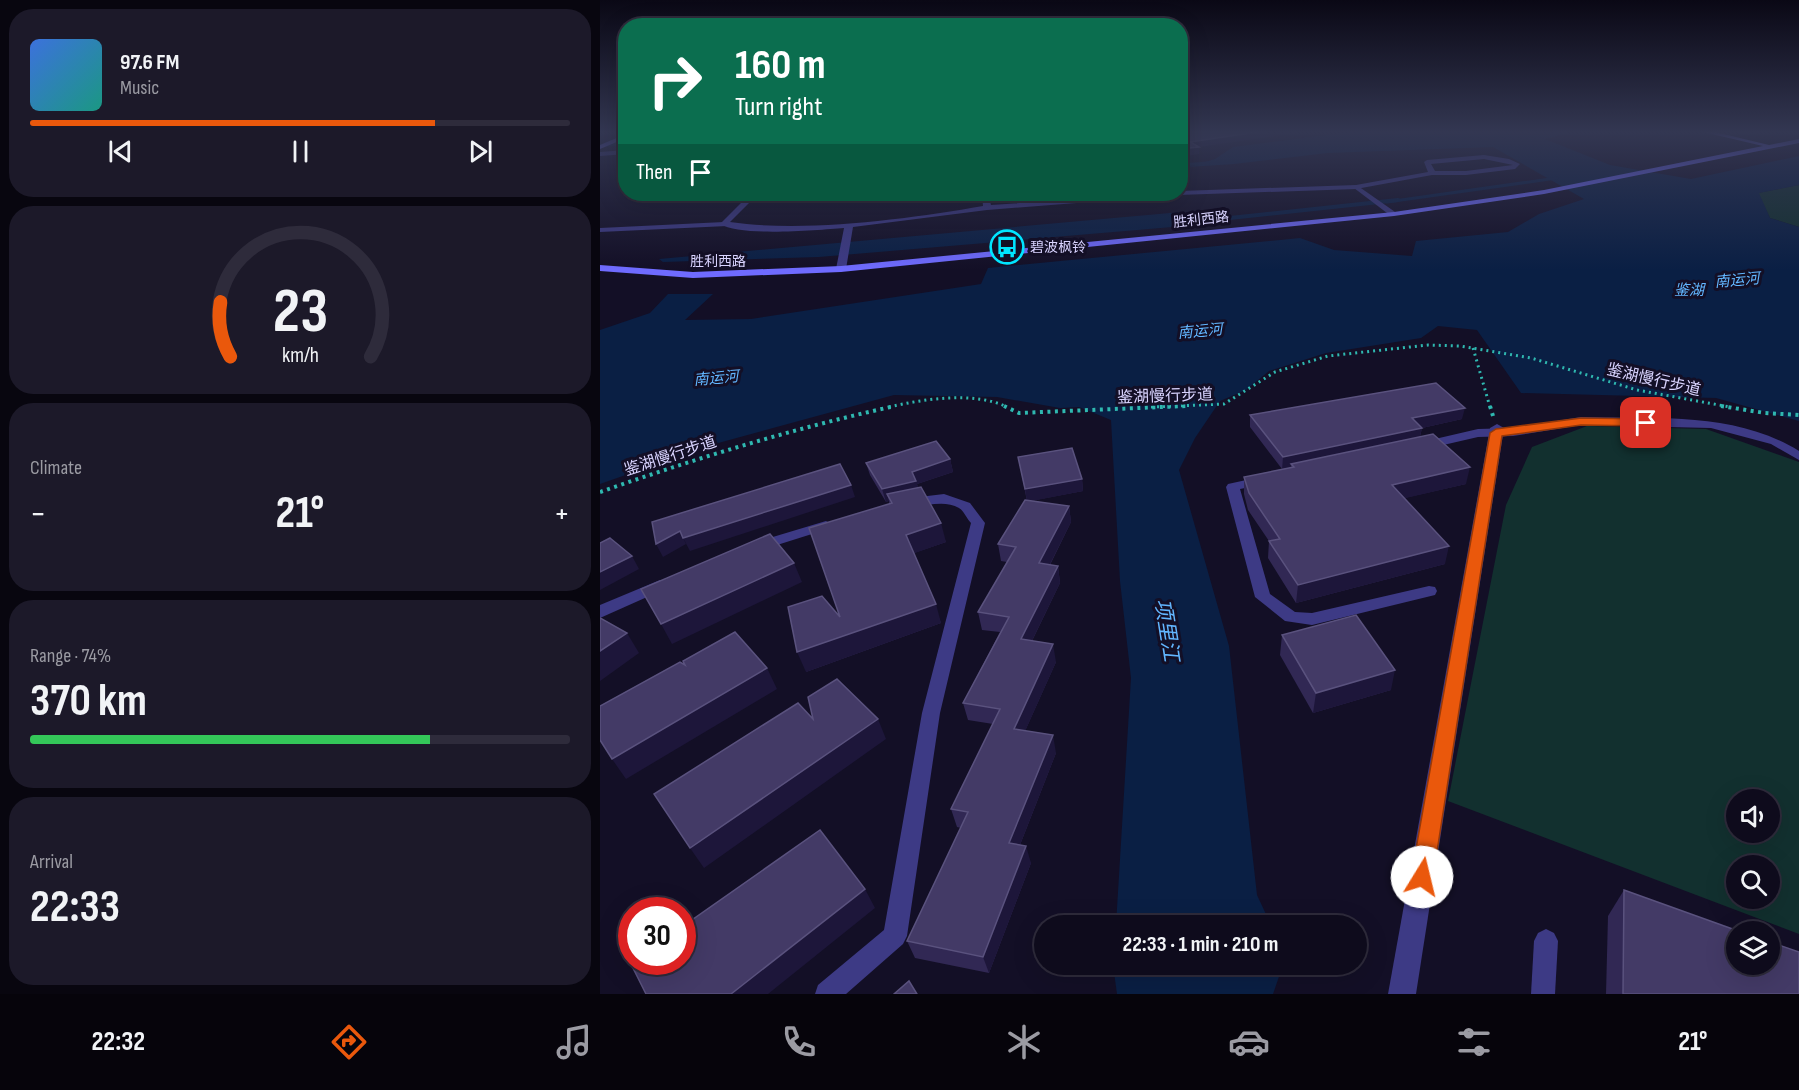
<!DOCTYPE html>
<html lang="en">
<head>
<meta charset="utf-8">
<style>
	body { margin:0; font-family:"Sofia Sans Condensed","Noto Sans SC",sans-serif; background:#1c1929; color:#f1f3f6; height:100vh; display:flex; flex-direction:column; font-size:22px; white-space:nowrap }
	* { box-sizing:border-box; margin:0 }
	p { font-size:20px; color:#9b9ba3 }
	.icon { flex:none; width:33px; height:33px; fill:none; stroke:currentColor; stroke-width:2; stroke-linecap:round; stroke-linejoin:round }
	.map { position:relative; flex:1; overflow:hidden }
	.details { display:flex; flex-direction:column; gap:9px; padding:9px; background:#08060f; width:600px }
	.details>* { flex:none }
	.hud { position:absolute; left:18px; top:18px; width:570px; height:183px; border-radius:24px; box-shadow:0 6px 24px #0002,0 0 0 2px #2e2b3b; background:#0b6e4f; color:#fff; overflow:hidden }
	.tools { position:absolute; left:1126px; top:789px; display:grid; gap:12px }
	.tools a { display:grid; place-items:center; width:54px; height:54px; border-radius:50%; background:#0e0b1c; box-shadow:0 6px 24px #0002,0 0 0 2px #2e2b3b; font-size:30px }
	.speed { position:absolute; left:18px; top:897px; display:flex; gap:12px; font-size:30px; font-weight:700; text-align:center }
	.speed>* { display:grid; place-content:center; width:78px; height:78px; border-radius:50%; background:#0e0b1c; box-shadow:0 6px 24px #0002,0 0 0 2px #2e2b3b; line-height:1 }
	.speed .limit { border:9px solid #d22; background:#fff; color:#111 }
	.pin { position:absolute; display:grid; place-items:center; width:51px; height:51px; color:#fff; margin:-26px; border-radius:12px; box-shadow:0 3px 9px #0006 }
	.me { position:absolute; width:66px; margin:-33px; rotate:9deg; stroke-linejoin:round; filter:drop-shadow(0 0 4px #0008) }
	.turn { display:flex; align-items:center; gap:21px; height:126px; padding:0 18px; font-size:27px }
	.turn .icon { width:78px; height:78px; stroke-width:2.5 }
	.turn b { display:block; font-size:42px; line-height:51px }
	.then { display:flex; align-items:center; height:57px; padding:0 18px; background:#0003; gap:12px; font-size:22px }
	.big { font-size:45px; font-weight:700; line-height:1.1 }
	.details .widget { flex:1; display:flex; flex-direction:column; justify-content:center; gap:9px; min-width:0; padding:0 21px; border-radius:24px; background:#1c1929 }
	.details .dial { align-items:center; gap:0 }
	.dial svg { height:156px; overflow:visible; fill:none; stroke:#2e2b3b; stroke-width:7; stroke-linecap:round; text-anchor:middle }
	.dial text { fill:#f1f3f6; stroke:none }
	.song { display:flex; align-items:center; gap:18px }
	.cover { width:72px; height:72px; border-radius:9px; background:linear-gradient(135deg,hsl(220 70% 55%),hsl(170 70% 35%)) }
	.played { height:6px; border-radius:3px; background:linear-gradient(90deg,#ea580c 75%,#2e2b3b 75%) }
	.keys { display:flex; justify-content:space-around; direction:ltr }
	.heat { display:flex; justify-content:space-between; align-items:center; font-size:33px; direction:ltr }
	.charge { height:9px; border-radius:4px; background:linear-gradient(90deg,#34c759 74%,#2e2b3b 0) }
	.trip { position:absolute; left:434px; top:915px; width:333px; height:60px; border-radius:30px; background:#0e0b1c; box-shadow:0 6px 24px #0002,0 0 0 2px #2e2b3b; font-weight:700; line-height:60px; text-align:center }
	.menu { display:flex; height:96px; justify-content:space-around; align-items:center; background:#06040b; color:#9b9ba3 }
	.menu .icon { width:42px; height:42px }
	.menu .selected { color:#ea580c }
	.menu b { font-size:27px; color:#f1f3f6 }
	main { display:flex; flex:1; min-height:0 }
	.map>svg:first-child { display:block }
	.green { fill:#12302f; fill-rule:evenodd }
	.water { fill:#0a1f44 }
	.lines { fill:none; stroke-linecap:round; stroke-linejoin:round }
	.stream-far1 { stroke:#0a1f44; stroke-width:3 }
	.stream { stroke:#0a1f44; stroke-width:4 }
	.path-far1 { stroke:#2fb8b0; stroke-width:3; stroke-dasharray:2 4; stroke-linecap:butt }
	.path { stroke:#2fb8b0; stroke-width:4; stroke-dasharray:3 4.5; stroke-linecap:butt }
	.lane { fill:#3d3a85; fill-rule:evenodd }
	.street { fill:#3d3a85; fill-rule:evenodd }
	.secondary { fill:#6f6bff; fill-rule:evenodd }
	.wall { fill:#312854 }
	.shaded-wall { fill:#1d163a }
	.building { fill:#433a66; stroke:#5a527e; stroke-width:1.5 }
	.route { fill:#ea580c; stroke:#983908; stroke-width:1.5 }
	.labels { text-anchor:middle; stroke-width:6; stroke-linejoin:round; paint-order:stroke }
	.far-street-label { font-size:14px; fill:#d9d4ff; stroke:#130f26 }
	.far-poi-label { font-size:14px; fill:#d9d4ff; stroke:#130f26; text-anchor:start }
	.far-water-label { font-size:15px; font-style:italic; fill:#62b6ff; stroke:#130f26 }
	.street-label { font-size:16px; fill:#d9d4ff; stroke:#130f26 }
	.near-water-label { font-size:21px; font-style:italic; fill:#62b6ff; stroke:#130f26 }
</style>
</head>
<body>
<main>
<section class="details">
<div class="widget">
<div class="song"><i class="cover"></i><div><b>97.6 FM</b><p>Music</p></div></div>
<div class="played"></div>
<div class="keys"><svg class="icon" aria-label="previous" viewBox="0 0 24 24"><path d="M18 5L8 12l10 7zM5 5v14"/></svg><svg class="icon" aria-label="pause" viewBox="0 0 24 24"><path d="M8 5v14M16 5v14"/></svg><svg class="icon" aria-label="next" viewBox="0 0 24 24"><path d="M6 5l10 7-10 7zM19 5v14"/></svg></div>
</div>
<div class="widget dial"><svg viewBox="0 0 100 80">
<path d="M14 69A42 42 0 1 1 86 69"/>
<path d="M14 69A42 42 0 0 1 9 41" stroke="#ea580c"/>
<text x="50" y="56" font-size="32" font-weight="700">23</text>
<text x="50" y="72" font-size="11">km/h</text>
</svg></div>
<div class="widget"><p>Climate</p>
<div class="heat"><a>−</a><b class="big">21°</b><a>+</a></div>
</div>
<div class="widget"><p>Range · 74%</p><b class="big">370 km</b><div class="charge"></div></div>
<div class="widget"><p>Arrival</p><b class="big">22:33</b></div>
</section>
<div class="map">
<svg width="1199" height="994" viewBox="0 0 1199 994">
	<rect width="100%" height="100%" fill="#130f26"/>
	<g class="green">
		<path d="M1199,185V227L1170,218L1158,193Z"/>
		<path d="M987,426L1106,429L1199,462V934L848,801L906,505L932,447ZM1137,800H1170V832H1137ZM1137,866H1170V898H1137Z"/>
	</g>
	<g class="water">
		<path d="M757,131H963L968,133L945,139L1010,165L1091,179L1199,156V185L1159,193L1170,218L1199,227V421L1116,398L921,393L877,330L838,326L821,338L726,353L669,371L646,390L620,401L595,438L579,470L629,646L657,895L671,925H516L531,678L520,581L511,420L479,407L460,408L397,397L294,395L111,445L0,484V330L50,313L68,294H113L85,320L151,319L381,284L388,268L700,238L734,250L812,256L816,241L908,232L939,214L984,199L893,147L728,153L634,164L589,167L615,159L633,147Z"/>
		<path d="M581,212C594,217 610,214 620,223L219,257L63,262L59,259Z"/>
		<path d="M513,965V964L683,965L673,994H517Z"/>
	</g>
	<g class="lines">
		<g class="stream-far1">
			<path d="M0,146L26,143"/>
			<path d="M580,165L608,163"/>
			<path d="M787,202L957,178"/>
		</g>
		<path class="stream" d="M611,220L798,200"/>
		<g class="path-far1">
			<path d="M873,348L890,407"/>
			<path d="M289,407C324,399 374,391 407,407"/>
			<path d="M551,407L624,404L675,372L728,356L828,345L860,346L931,358L1037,390L1130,407"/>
		</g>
		<g class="path">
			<path d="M404,406L419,413L586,406"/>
			<path d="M890,406L893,416"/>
			<path d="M1121,406L1165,413L1199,415"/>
			<path d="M0,492C97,458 195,428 295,406"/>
		</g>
		<g class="lane">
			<path d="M754,186H758L798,214L791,216L754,188Z"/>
			<path d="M90,194H170L167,196L92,197L89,195Z"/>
			<path d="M124,222L128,224L127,226L0,232V228Z"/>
			<path d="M981,417C1053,419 1135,411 1199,451V460L1171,444L1111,428L981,425L913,436L878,437L826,449L820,445L822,442L878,429L913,428Z"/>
			<path d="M660,477L667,481L665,484L640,489L670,594L695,612L712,613L829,586L835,587L837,591L835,595L712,625L685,621L655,597L626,487L628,484Z"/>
			<path d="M344,494L370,503L385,523L340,713L307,936L303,944L246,994H215L218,985L284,930L322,713L371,523C367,519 364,511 359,508C341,497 314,512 304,502L311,498Z"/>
			<path d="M226,521L233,525L231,528L158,551L151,546L153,543Z"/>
			<path d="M60,580L65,581L68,585L65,589L0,618V605Z"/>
			<path d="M946,929L954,933L958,941L955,994H931L934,941L938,933Z"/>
		</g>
		<g class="street">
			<path d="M26,150V154L0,156V152Z"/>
			<path d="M884,155L909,159L920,164L915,169L866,175H832L756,189L578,195L387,210L253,227L246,269L241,272L236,269L244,228C217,230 141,237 120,224L150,194H158L130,222C205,233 308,219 383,206L382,194H388L391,205L551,194H580V191L756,185L828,172L824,162L827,160ZM884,159L913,165L866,171H835L831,164Z"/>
			<path d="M897,424L904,428L816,994H788L890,428Z"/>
		</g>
		<g class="secondary">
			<path d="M1099,131H1111L1169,145L1199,139V143L944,194L794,216L241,272L93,278L0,271V265L93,272L241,266L794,212L944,190L1163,146Z"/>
			<path d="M26,134V138L0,149V145Z"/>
		</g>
	</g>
	<g class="wall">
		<path d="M1129,131H1163L1149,135Z"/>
		<path d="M650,415L862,419L822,428L820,437L866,484L804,498L845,564L696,603L668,558L669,541L648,510L644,494V477L682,469L650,427Z"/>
		<path d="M418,457L482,479L483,491L430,501L469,506L471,522L450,565L458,566L460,583L432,641L456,662L425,731L456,753L420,845L431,863L389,973L315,958L307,941L361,828L357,827L351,809L393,724L368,720L363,703L400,632L382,630L378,612L407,562L401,561L398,544L427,501Z"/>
		<path d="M350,459L353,472L317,484L318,488L346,542L314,553L341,623L206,672L240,617L289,504V501L286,502L270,475L266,463Z"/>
		<path d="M682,635L791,690L713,713L680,655Z"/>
		<path d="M1024,890L1199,994H1006L1008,916Z"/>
	</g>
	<g class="shaded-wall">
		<path d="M664,131H711L599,147V154L580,157V149L590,142Z"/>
		<path d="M1150,131H1163L1149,135Z"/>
		<path d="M865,408L862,419L822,428L819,440L691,464V468L682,470L683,457L812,418Z"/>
		<path d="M350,459L353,472L317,484L320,493L287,494L289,501L286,502L282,489L312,472Z"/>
		<path d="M870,467L866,484L789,502L792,485Z"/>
		<path d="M482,479L483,491L427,502L425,489Z"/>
		<path d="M251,485L255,497L90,551L83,538Z"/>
		<path d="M469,506L471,522L442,580L439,563Z"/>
		<path d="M341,523L346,542L312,554L306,535Z"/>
		<path d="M80,531L86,544L63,557L56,544Z"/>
		<path d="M849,546L845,564L696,603L698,585Z"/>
		<path d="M32,556L39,569L0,590V572Z"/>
		<path d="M194,563L202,582L72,644L61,624Z"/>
		<path d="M458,566L460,583L424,657L421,639Z"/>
		<path d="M336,604L341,623L206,672L197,652Z"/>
		<path d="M27,633L39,653L0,681V651Z"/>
		<path d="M453,644L456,662L418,747L414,729Z"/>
		<path d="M167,668L177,689L26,779L12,759Z"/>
		<path d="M795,670L791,690L713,713L716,693Z"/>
		<path d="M278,719L286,739L104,868L90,848Z"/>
		<path d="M453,735L456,753L414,860L409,843Z"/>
		<path d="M426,846L431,863L389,973L383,957Z"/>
		<path d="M265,889L275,908L168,994H131Z"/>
	</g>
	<g class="building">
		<path d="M580,131H664L590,142L599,147L580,149Z"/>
		<path d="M836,383L865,408L812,418L822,428L683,457L650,415Z"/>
		<path d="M833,434L870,467L792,485L849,546L698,585L669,541L680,539L649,493L644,477L694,467L691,464Z"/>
		<path d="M336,441L350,459L312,472L316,481L282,489L266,463Z"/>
		<path d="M472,448L482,479L425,489L418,457Z"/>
		<path d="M240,464L251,485L83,538L80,531L56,544L52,522Z"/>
		<path d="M321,487L341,523L306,535L336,604L197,652L188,607L222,596L240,617L209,528L292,503L287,494Z"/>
		<path d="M425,500L469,506L439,563L458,566L421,639L453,644L414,729L453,735L409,843L426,846L383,957L307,941L368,812L351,809L400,709L363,703L409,617L378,612L416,547L398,544Z"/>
		<path d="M170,534L194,563L61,624L41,589Z"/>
		<path d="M10,538L32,556L0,572V543Z"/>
		<path d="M756,615L795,670L716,693L682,635Z"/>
		<path d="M0,618L27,633L0,651Z"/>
		<path d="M135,632L167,668L12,759L0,740V706L80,662L85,665L83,661Z"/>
		<path d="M237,679L278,719L90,848L54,794L198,703L213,719L208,697Z"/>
		<path d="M220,830L265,889L131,994H46L31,964L35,962H82V927Z"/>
		<path d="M1024,890L1141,932H1137V964H1170V942L1199,952V994H1023Z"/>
		<path d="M309,981L317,994H294Z"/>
	</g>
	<linearGradient id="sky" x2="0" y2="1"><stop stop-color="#0a0815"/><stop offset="0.49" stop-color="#333752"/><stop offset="1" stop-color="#333752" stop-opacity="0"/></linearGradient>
	<rect width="1199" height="270" fill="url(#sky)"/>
	<path class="route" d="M981,418L1046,419L1052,423L1046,426L981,425L902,436L833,877L830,885L822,888L814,885L811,877L890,433L896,429Z"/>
	<defs>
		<symbol id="bus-ring" viewBox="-11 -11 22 22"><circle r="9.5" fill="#130f26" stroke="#00e5ff" stroke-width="1.5"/><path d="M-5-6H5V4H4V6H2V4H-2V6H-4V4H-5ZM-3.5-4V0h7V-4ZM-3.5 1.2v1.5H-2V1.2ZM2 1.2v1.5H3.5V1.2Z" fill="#00e5ff"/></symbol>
	</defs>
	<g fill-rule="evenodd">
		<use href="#bus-ring" x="388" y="228" width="38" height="38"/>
	</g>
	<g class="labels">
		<g class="far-street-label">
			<text transform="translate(601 219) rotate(-6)" y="5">胜利西路</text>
			<text x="118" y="266">胜利西路</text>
		</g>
		<g class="far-poi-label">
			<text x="430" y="252">碧波枫铃</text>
		</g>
		<g class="far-water-label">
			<text transform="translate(1137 280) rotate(-5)" y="5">南运河</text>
			<text x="1089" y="295">鉴湖</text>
			<text transform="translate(600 331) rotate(-5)" y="5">南运河</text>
			<text transform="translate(116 378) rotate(-5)" y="5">南运河</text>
		</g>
		<g class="street-label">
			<text transform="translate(1054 379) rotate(13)" y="6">鉴湖慢行步道</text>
			<text transform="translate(565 395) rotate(-2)" y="6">鉴湖慢行步道</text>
			<text transform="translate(70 455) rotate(-18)" y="6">鉴湖慢行步道</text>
		</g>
		<g class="near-water-label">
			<text transform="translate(567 630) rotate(81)" y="7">项里江</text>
		</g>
	</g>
</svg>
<div class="tools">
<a><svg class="icon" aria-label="sound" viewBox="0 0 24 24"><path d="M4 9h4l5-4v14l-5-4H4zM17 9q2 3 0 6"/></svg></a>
<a><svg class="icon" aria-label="search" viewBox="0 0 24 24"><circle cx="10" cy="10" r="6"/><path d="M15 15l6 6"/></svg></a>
<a><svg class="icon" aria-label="layers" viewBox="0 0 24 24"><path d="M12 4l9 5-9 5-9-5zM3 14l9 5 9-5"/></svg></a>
</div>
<div class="speed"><div class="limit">30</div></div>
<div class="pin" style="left:1046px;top:423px;background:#d93025"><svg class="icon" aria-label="arrive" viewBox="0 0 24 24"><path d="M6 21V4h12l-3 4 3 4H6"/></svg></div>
<svg class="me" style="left:822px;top:877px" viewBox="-20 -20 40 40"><circle r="19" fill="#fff"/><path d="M0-13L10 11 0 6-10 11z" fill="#ea580c"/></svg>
<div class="trip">22:33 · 1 min · 210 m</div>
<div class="hud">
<div class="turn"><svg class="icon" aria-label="right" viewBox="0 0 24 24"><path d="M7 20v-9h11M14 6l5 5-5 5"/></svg><div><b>160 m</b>Turn right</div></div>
<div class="then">Then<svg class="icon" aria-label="arrive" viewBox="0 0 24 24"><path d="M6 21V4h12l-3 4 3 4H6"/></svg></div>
</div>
</div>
</main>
<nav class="menu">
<b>22:32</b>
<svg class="icon selected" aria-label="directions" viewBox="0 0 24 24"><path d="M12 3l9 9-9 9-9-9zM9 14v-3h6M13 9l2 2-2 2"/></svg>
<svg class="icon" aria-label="music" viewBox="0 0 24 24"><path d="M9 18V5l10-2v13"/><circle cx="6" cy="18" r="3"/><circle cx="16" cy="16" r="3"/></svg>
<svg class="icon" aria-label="phone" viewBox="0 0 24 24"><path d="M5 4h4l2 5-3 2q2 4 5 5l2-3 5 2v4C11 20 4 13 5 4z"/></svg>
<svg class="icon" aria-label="climate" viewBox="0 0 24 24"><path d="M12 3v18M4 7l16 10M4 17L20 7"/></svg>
<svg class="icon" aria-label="car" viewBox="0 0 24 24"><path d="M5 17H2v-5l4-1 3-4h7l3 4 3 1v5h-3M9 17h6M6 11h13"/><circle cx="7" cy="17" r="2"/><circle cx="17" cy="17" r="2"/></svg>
<svg class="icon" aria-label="filters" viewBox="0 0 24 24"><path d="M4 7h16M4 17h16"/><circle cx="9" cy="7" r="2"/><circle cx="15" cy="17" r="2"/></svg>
<b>21°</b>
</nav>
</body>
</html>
